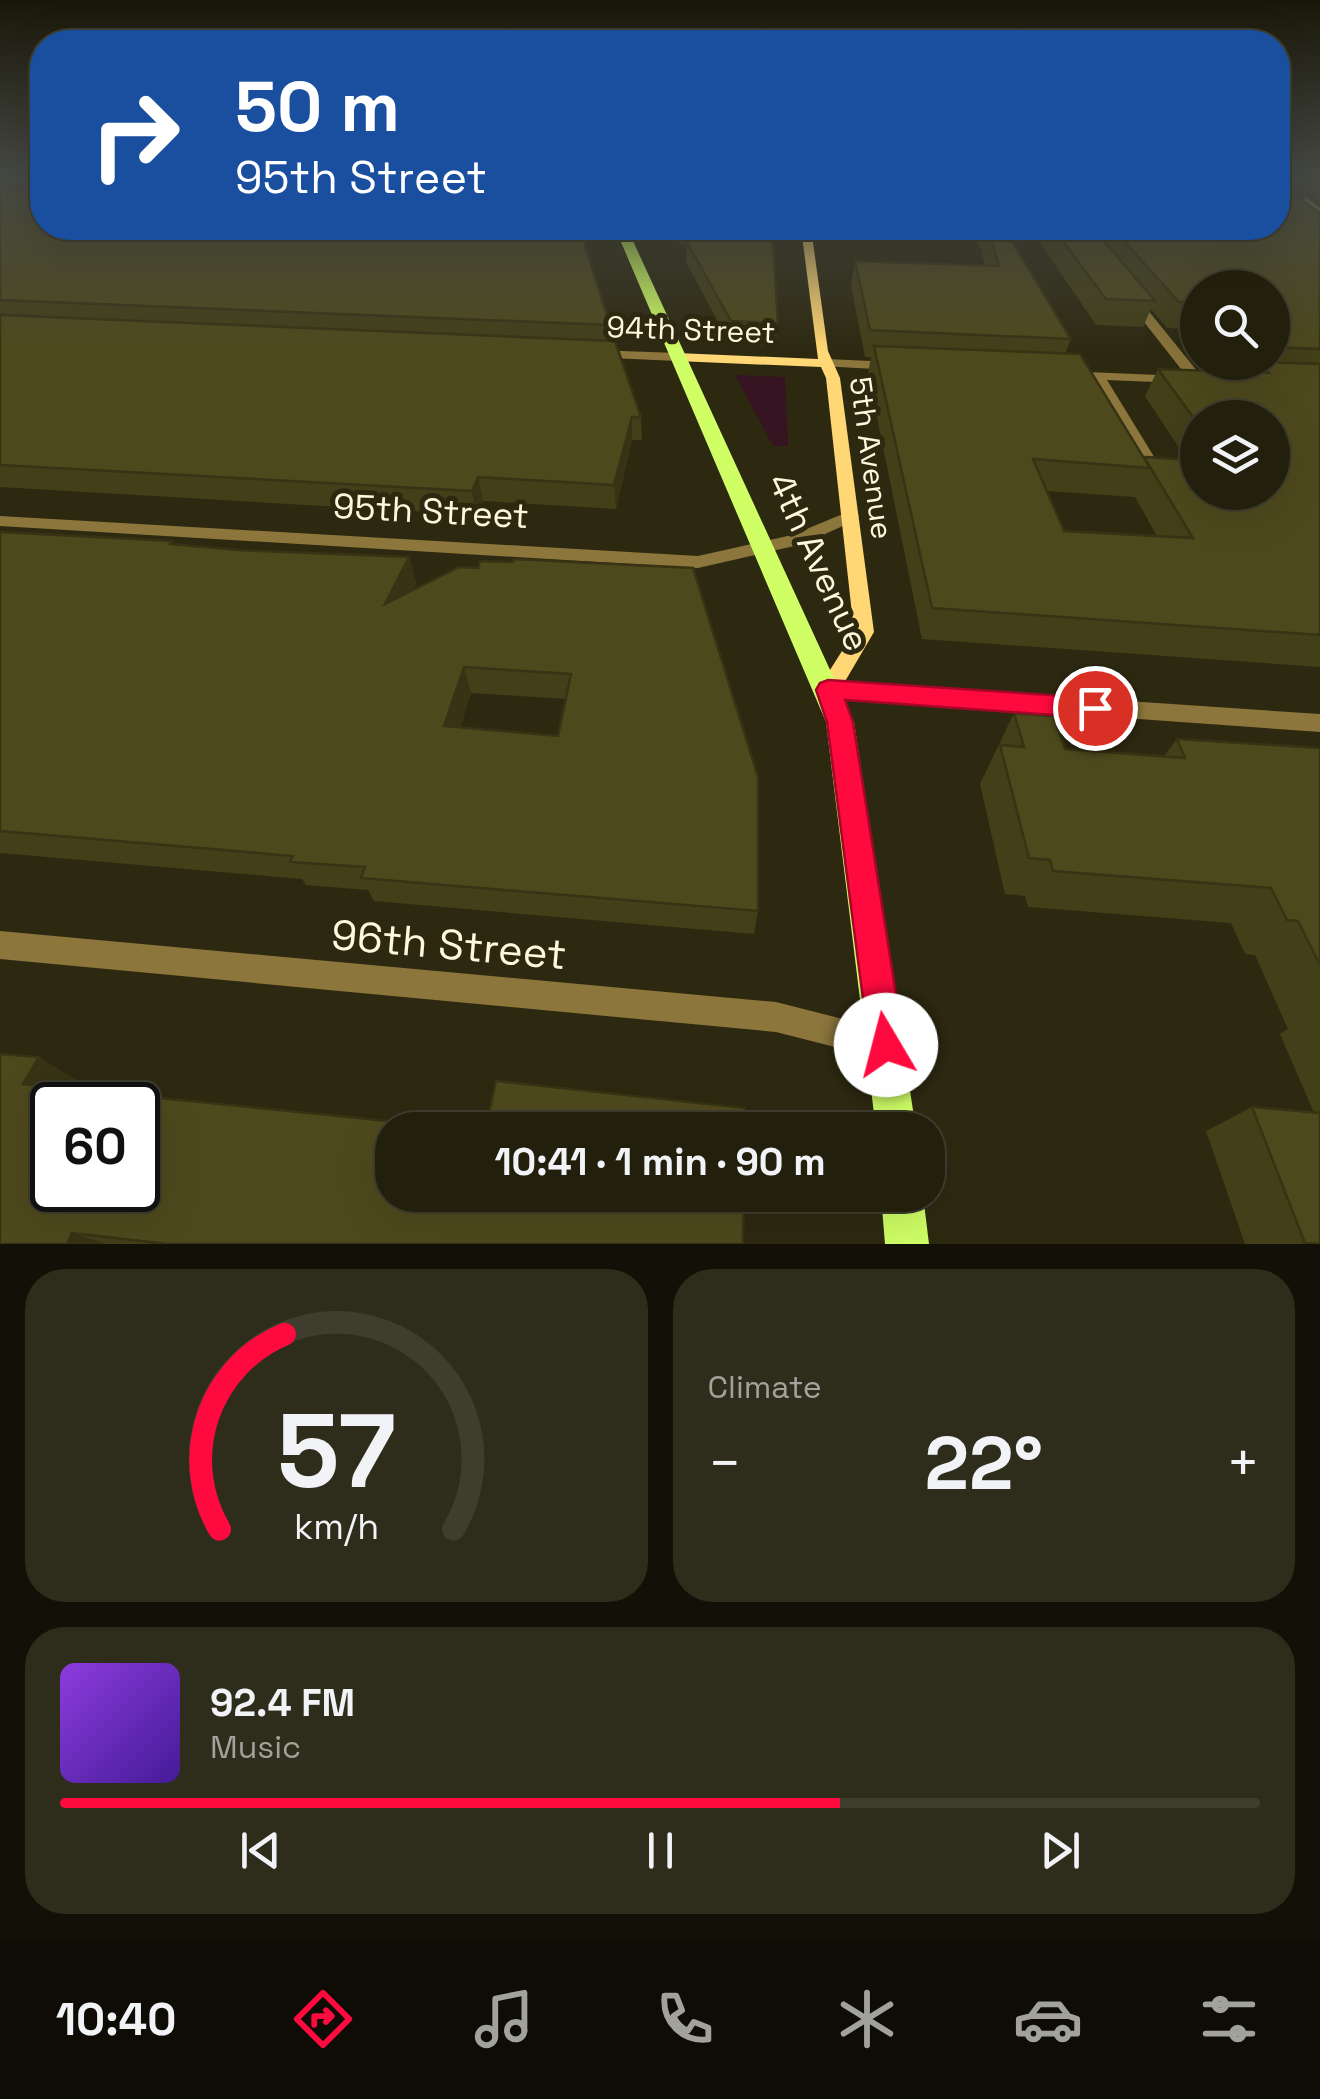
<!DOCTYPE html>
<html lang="en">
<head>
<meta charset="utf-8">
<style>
	body { margin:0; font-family:"Space Grotesk",sans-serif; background:#2e2c1b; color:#f1f3f6; height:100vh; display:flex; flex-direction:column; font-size:38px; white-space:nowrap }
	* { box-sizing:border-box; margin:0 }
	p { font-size:32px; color:#a2a29d }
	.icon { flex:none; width:55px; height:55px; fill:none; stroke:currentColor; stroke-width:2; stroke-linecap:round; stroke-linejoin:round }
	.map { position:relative; height:1244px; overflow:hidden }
	.panel { display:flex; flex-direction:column; gap:25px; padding:25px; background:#131107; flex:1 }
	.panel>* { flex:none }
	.hud { position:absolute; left:30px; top:30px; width:1260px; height:210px; border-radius:40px; box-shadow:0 10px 40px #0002,0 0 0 2px #3f3d2e; background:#1a4fa0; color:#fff; overflow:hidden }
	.tools { position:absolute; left:1180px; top:270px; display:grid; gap:20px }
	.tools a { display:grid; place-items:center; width:110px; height:110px; border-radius:50%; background:#221f0d; box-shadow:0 10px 40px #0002,0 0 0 2px #3f3d2e; font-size:50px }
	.speed { position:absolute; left:30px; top:1082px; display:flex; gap:20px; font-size:50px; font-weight:700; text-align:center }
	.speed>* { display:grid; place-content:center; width:130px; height:130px; border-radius:50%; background:#221f0d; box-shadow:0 10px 40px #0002,0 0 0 2px #3f3d2e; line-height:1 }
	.speed .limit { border:5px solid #111; border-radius:15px; background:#fff; color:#111 }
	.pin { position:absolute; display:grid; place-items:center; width:85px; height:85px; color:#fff; margin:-42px; border:5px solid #fff; border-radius:50%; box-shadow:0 2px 10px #0007 }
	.me { position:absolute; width:110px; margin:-55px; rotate:352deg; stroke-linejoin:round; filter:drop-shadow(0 0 8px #0008) }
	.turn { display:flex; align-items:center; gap:35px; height:210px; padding:0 40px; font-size:45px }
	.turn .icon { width:130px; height:130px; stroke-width:2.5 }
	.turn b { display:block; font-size:70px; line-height:85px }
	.big { font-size:75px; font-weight:600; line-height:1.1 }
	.panel .tile { flex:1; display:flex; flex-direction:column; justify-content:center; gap:15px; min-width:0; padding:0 35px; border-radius:40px; background:#2e2c1b }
	.panel .dial { align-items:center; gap:0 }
	.dial svg { height:260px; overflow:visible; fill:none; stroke:#3f3d2e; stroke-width:7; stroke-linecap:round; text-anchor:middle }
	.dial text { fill:#f1f3f6; stroke:none }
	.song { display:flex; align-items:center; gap:30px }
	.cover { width:120px; height:120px; border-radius:15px; background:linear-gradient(135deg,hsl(270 70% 55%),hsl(260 70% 35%)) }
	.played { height:10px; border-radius:5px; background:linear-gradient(90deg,#ff0a3e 65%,#3f3d2e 65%) }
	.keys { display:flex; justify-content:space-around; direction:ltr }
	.heat { display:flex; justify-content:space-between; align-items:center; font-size:55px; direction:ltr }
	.panel .tiles { flex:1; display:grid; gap:25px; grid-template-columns:1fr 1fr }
	.tile:last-child { grid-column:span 2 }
	.trip { position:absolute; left:375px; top:1112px; width:570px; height:100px; border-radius:40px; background:#221f0d; box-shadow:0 10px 40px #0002,0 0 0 2px #3f3d2e; font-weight:600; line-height:100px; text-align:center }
	.menu { display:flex; height:160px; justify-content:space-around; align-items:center; background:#0e0c05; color:#a2a29d }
	.menu .icon { width:70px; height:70px }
	.menu .active { color:#ff0a3e }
	.menu b { font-size:45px; color:#f1f3f6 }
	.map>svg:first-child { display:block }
	.green { fill:#371421 }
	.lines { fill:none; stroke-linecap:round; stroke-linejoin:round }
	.street { fill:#8c763c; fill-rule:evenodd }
	.secondary { fill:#ffd775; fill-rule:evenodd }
	.primary { fill:#cfff65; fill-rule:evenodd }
	.wall { fill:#433f19; fill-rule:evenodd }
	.shaded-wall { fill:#373314 }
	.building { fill:#4e491d; stroke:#373314; stroke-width:2.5; fill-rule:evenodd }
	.route { fill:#ff0a3e; stroke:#a60628; stroke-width:2.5 }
	.labels { text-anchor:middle; stroke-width:10; stroke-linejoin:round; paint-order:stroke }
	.far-street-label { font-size:30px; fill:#fff8de; stroke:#2d2911 }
	.street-label { font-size:35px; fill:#fff8de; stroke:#2d2911 }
	.near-street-label { font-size:42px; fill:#fff8de; stroke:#2d2911 }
</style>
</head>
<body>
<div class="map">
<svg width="1320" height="1244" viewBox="0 0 1320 1244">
	<rect width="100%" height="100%" fill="#2d2911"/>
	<path class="green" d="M735,375L785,377L788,446H773Z"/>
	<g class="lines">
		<g class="street">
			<path d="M1278,177H1283L1320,208V216L1278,181Z"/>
			<path d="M1126,293H1134L1202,377V383H1192L1126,299Z"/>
			<path d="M594,350L677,353L684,357L677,361L589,357L587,354Z"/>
			<path d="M826,359L893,362L900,366L893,370L821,366L819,363Z"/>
			<path d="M1062,371L1183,376V382L1178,383L1107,380L1164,473L1162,476H1150L1093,379L1062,377Z"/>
			<path d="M850,511L856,512L859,516L856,520L803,544L698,568L0,526V516L698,556L792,535Z"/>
			<path d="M829,681L1320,714V732L829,697L821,695L818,689L821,683Z"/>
			<path d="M0,931L776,1002L886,1030L897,1034L901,1045L897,1056L886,1060L776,1032L0,959Z"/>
		</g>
		<path class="secondary" d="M801,228H811L828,351L840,378L874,632L837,695H821L818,689L854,632L826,378L821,367L677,361L670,357L677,353L818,359Z"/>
		<g class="primary">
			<path d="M615,228H627L854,722L916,1130H876L826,722Z"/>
			<path d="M881,1195H923L929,1244H885Z"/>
		</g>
	</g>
	<g class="wall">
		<path d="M0,177H42L588,254L610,325L611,341L641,417L642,440H632L616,509L483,501L477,515L0,487Z"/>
		<path d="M1278,177H1320V203L1307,192L1303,201L1320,213V667L922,639L868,373L871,357H865L851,286L855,261L985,266L981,249L970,228H953H1278ZM1030,228L1096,325L1143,327L1151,309L1167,328L1191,329L1198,336V288H1272V362H1220L1228,372L1158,369L1145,396L1187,460L1143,458L1065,354L1071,339L1011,240ZM1198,418L1272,492H1198ZM1047,491L1135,497L1157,536L1064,531Z"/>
		<path d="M669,228H772L778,323L776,346L730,344L686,262L687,244H679V232L671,231Z"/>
		<path d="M0,532L172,541L173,544L237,550L409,557L416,583L413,590L478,568L480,561L758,911L754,934L374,901L368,890L306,885L302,879L0,853ZM471,693L566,699L558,736L460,728Z"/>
		<path d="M1014,713L1065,749L1164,756L1177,739L1320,748V1244H1245L1206,1131L1252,1107L1314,1113L1280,1034L1288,1029L1255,955L1245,954L1231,923L1028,907L1025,896L1005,894L980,784Z"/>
		<path d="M0,1054L75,1079L70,1090L743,1244H0Z"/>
	</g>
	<g class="shaded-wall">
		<path d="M1312,183L1301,205L1280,186Z"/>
		<path d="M1002,228H1030L996,250Z"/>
		<path d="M632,417V440L616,509L614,485Z"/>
		<path d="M478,477L483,501L477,515L472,491Z"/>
		<path d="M409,557L416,583L394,630L385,604Z"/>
		<path d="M464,667L471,693L452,752L444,726Z"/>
		<path d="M39,1057L75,1079L62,1104L23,1084Z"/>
		<path d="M72,1233L106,1244H67Z"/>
	</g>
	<g class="building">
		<path d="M34,177H42V228H582L587,240L585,245L610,325L0,300V189H33L37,186Z"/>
		<path d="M1278,177H1304L1312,183L1280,186L1320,213V349L1272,347V288H1198V302H1179L1112,228H1278Z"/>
		<path d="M689,228H772L778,323L731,321L687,242Z"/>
		<path d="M988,228H1004L1071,339L870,330L855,261L999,266Z"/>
		<path d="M1053,228H1093L1155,301L1106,299Z"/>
		<path d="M0,315L615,341L641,417H632L614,485L478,477L472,491L0,465Z"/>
		<path d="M874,346L1080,354L1150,468L1033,459L1064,531L1193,538L1144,457L1198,460V492H1272V418H1198V424L1158,369L1269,373L1259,362L1320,364V635L932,608Z"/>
		<path d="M0,532L172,541L170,544L237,550L409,557L385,604L459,567L478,568L480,561L513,562L514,559L693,568L758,777V911L361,878L365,867L290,862L293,856L0,831ZM464,667L571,674L558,736L444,726Z"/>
		<path d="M1014,713L1054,716L1065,749L1185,758L1177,739L1320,748V965L1298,921L1287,920L1271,888L1053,871L1050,860L1029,858L1000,745L1024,747Z"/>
		<path d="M0,1054L39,1057L23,1084L476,1130H392V1195H744L743,1244H167L72,1233L67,1244H0ZM52,1105H138V1190H52Z"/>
		<path d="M496,1081L745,1108V1130H485Z"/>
		<path d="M1252,1107L1320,1113V1244L1305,1243Z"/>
	</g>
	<linearGradient id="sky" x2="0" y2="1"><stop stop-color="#191709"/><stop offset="0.5" stop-color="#464943"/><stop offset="1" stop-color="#464943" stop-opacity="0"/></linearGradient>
	<rect width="1320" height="351" fill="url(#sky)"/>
	<path class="route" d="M828,680L1095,698L1104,701L1108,708L1104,715L1095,718L845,700L853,722L904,1045L899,1057L886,1062L874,1057L869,1045L827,722L816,690L820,683Z"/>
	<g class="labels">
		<g class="far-street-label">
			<text transform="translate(691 330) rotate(2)" y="10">94th Street</text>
			<text transform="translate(871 458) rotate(82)" y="10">5th Avenue</text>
		</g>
		<g class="street-label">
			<text transform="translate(431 511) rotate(3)" y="12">95th Street</text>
			<text transform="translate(819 562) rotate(65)" y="12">4th Avenue</text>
		</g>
		<g class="near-street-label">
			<text transform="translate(449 944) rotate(5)" y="15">96th Street</text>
		</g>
	</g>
</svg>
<div class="tools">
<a><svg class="icon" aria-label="search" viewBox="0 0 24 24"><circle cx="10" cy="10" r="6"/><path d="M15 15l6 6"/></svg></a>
<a><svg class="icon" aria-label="layers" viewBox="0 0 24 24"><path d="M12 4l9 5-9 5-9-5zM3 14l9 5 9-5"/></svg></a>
</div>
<div class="speed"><div class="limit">60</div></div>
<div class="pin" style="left:1095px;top:708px;background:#d93025"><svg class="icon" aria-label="arrive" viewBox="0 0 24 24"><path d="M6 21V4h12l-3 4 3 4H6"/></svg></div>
<svg class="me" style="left:886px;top:1045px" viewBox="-20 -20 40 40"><circle r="19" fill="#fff"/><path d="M0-13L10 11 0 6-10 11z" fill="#ff0a3e"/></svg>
<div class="trip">10:41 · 1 min · 90 m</div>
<div class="hud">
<div class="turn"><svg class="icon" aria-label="right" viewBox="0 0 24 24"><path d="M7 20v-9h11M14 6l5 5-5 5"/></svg><div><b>50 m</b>95th Street</div></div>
</div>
</div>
<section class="panel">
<div class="tiles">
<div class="tile dial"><svg viewBox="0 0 100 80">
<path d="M14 69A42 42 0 1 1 86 69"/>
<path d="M14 69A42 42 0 0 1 34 9" stroke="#ff0a3e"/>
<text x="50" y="56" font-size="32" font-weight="700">57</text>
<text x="50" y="72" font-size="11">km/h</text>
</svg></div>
<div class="tile"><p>Climate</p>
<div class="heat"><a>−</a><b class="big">22°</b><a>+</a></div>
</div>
<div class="tile">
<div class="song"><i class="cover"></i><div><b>92.4 FM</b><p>Music</p></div></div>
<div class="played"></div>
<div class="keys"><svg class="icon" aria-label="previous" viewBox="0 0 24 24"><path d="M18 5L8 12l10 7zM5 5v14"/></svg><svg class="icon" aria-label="pause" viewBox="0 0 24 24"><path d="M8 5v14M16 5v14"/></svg><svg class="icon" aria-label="next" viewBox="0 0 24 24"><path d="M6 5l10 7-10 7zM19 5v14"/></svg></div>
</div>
</div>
</section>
<nav class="menu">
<b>10:40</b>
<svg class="icon active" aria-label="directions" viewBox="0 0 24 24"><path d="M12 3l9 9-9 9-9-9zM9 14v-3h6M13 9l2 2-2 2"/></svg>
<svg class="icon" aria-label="music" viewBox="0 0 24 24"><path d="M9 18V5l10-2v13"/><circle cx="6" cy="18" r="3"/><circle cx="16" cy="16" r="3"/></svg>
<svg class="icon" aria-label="phone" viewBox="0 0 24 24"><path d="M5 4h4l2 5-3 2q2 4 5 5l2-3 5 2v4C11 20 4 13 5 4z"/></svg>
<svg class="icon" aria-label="climate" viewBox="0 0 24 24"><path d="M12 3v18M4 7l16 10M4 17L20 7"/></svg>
<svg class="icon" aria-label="car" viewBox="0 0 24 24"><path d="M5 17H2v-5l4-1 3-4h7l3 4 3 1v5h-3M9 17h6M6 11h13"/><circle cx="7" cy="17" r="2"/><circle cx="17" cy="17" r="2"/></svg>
<svg class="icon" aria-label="filters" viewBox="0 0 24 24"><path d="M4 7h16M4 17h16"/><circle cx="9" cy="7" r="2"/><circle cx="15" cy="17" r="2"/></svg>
</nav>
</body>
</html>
